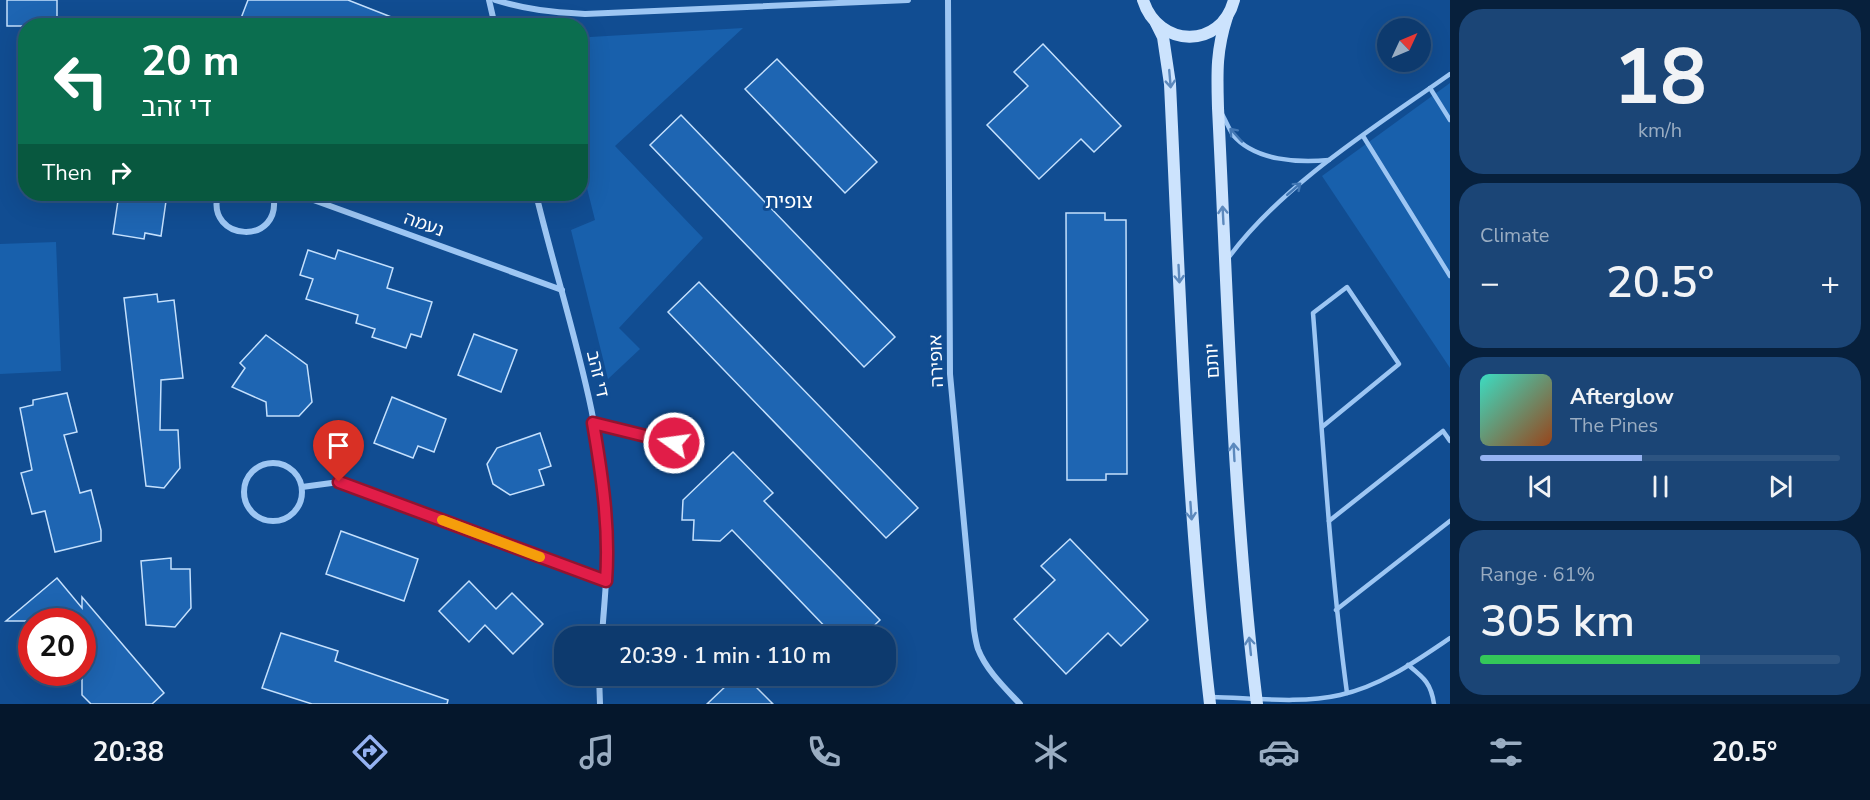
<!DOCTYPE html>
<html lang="en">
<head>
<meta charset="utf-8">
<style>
	body { margin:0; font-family:"Nunito Sans","Noto Sans Hebrew",sans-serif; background:#1b4576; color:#f1f3f6; height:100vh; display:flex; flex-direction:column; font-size:22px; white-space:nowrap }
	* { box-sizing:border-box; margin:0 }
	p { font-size:20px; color:#9aadc2 }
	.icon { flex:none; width:33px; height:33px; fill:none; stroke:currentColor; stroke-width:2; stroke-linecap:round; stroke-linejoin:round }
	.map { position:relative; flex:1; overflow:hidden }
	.drawer { display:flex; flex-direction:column; gap:9px; padding:9px; background:#07203c; width:420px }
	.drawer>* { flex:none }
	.hud { position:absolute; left:18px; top:18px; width:570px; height:183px; border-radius:24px; box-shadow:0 6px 24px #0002,0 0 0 2px #2d5481; background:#0b6e4f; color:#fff; overflow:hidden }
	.needle { width:39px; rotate:46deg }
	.buttons { position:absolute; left:1377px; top:18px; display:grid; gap:12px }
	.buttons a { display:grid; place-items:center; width:54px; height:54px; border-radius:50%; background:#0d3a6e; box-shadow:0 6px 24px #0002,0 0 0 2px #2d5481; font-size:30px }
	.speed { position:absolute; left:18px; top:608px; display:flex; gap:12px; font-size:30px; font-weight:700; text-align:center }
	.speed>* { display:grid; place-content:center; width:78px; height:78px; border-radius:50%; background:#0d3a6e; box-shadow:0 6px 24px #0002,0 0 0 2px #2d5481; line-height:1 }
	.speed .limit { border:9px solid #d22; background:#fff; color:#111 }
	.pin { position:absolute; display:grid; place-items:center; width:51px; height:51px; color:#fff; margin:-62px -26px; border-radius:50% 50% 50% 0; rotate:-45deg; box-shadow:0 0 6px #0007 }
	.pin .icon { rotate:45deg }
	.me { position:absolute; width:66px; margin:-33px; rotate:284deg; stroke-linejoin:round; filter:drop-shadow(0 0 4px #0008) }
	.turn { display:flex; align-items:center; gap:21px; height:126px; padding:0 24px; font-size:27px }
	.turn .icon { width:78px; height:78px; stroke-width:2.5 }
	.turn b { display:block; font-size:42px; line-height:51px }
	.then { display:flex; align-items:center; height:57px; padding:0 24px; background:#0003; gap:12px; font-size:22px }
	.big { font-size:45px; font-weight:600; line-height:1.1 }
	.drawer .card { flex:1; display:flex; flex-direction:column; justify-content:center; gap:9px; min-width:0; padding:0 21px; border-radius:24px; background:#1b4576 }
	.drawer .dial { align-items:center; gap:0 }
	.dial b { font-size:78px; line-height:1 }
	.song { display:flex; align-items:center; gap:18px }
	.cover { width:72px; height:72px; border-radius:9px; background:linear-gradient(135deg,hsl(170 70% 55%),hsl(20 70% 35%)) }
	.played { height:6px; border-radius:3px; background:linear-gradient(90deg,#95b2f1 45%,#2d5481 45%) }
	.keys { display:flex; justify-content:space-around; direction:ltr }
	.heat { display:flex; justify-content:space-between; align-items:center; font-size:33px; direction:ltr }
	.charge { height:9px; border-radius:4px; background:linear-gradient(90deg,#34c759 61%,#2d5481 0) }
	.trip { position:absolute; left:554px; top:626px; width:342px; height:60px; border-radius:24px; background:#0d3a6e; box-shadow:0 6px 24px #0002,0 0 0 2px #2d5481; font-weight:600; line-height:60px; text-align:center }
	.tab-bar { display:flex; height:96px; justify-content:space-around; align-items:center; background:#05172c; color:#9aadc2 }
	.tab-bar .icon { width:42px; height:42px }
	.tab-bar .active { color:#95b2f1 }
	.tab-bar b { font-size:27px; color:#f1f3f6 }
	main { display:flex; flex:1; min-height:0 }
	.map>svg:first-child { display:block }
	.green { fill:#1860ac }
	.building { fill:#1e65b2; stroke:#c4e0fd; stroke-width:1.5 }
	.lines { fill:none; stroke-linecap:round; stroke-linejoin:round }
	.lane { stroke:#9dc6f3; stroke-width:4.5 }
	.street { stroke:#9dc6f3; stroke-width:6 }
	.secondary { stroke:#cce3fd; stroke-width:12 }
	.oneway { stroke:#5c89bd }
	.oneway2 { stroke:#4277b4 }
	.route-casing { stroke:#92132f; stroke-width:15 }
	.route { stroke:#e11d48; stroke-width:10 }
	.slow { stroke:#f59e0b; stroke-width:10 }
	.labels { text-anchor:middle; stroke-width:6; stroke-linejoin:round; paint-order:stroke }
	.street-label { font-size:18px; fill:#fff; stroke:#114d92 }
	.neighbourhood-label { font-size:20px; fill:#fff; stroke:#114d92 }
</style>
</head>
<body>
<main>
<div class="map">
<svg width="1450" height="704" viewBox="0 0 1450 704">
	<rect width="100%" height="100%" fill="#114d92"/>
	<g class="green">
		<path d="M743,28L615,146L703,238L619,328L640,349L608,379L571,230L595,220L581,164V40L590,37Z"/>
		<path d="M1450,83V368L1322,176Z"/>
		<path d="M56,242L61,371L0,374V244Z"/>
	</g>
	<g class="building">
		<rect x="7" y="0" width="50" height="26"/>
		<path d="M248,0H348L409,24L408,26H238Z"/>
		<path d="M1043,44L1121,126L1094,152L1081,139L1039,179L987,125L1028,86L1014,72Z"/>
		<path d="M777,59L877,162L845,193L745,89Z"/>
		<path d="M681,115L895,337L864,367L650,145Z"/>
		<path d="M119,194H167L161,236L145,233L144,239L113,234Z"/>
		<path d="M1066,213H1105V220H1126L1127,474H1106V480H1067Z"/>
		<path d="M308,250L335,259L338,250L393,268L387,288L432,302L421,337L411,334L406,348L372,337L375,329L356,323L358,315L306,299L313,279L300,275Z"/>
		<path d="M699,282L918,508L886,538L668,312Z"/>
		<path d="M157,294L158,302L174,300L183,378L161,380L160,430H178L180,468L164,488L146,486L124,298Z"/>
		<path d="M474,334L517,350L501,392L458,375Z"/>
		<path d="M266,335L307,365L312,402L299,416H267L266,402L232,387L245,368L240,363Z"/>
		<path d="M67,393L77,432L64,435L80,493L91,490L101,530V541L55,552L45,511L32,514L21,473L32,470L20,408L33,405V400Z"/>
		<path d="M392,397L446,419L434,452L418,446L413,458L374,443Z"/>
		<path d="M540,433L551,466L539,470L544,485L510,495L493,484L487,464L497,448Z"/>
		<path d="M733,452L773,493L764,501L880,620L863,636H834L732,530L720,541L693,540L694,520H682L683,500Z"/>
		<path d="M341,531L418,559L404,601L326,574Z"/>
		<path d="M1070,539L1148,620L1121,646L1108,633L1066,674L1014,619L1055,580L1041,566Z"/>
		<path d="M171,558V569H190L191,608L175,627L146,625L141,561Z"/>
		<path d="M57,578L82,608V597L164,693L152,704H91L82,695V621H6Z"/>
		<path d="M469,581L496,609L512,593L543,624L513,654L485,625L469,642L439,611Z"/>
		<path d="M281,633L338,651L335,661L448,700L447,704H312L262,688Z"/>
		<path d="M721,675H769L757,688L773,704H707L729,683Z"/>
	</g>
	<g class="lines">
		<g class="lane">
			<path d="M1430,88L1450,120"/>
			<path d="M1222,114C1226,121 1229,129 1233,135C1255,161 1299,163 1329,160"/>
			<path d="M1363,136L1450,276"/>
			<path d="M1229,257C1284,183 1375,127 1450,74"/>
			<path d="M593,423L674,443"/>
			<path d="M1322,427L1399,364L1347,287L1313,313C1323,440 1330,567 1347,693"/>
			<path d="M1329,521L1443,431L1450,441"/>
			<path d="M1336,610L1450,521"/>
			<path d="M1408,665C1424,678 1431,683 1434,704"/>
			<path d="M1212,697C1253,698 1301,704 1340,695C1381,686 1416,661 1450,638"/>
		</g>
		<g class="street">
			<path d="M489,0L495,26"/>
			<path d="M495,0C528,10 551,12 585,14L908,0"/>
			<path d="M948,0L950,374L974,630C975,636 976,643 978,649C986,670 1005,688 1020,704"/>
			<path d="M218,194C205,242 284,247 273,194"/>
			<path d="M536,194C563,306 606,423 607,541C608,572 604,604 602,636"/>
			<path d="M274,198L297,195L308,198L562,290"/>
			<circle cx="273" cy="492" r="29"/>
			<path d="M302,487L339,482L350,485L606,581"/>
			<path d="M599,675L600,704"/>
		</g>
		<g class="secondary">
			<path d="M1143,0C1158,48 1221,50 1234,0"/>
			<path d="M1227,17C1216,51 1217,73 1218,108C1228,307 1233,506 1257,704"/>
			<path d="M1156,23L1163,37L1170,84C1180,291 1186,498 1210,704"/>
		</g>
	</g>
	<defs><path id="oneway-shaft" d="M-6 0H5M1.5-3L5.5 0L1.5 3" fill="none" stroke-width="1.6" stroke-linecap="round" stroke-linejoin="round" transform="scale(1.5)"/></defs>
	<g class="oneway">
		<use href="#oneway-shaft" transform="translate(1170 79) rotate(85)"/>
		<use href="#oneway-shaft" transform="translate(1223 215) rotate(-93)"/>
		<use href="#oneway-shaft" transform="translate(1179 274) rotate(87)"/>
		<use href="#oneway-shaft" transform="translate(1234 452) rotate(-93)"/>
		<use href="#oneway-shaft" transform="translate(1191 511) rotate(86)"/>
		<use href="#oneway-shaft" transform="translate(1250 646) rotate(-96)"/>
	</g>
	<g class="oneway2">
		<use href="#oneway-shaft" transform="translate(1236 135) rotate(-132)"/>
		<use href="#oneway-shaft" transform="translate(1294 189) rotate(-41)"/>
	</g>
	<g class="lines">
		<defs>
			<path id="route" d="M339,482L606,581C610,528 602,475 593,423L674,443"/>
		</defs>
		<use href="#route" class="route-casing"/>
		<use href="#route" class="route"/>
		<path class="slow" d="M442,520L540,557"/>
	</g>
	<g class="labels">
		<g class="street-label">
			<text transform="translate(424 224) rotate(20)" y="6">נעמה</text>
			<text transform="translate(936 361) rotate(-92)" y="6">אופירה</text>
			<text transform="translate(1212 361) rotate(-93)" y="6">יותם</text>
			<text transform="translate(598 374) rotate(77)" y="6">די זהב</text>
		</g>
		<g class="neighbourhood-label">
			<text x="789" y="208">צופית</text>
		</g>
	</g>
</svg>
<div class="buttons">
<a><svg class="needle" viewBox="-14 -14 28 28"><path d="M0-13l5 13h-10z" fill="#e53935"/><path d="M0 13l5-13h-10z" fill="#9aadc2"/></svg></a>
</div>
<div class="speed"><div class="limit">20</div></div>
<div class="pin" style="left:339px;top:482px;background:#d93025"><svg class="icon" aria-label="arrive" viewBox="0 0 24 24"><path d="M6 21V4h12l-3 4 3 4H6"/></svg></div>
<svg class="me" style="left:674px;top:443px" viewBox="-20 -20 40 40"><circle r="17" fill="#e11d48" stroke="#fff" stroke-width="3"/><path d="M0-11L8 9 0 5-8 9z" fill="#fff"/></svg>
<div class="trip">20:39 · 1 min · 110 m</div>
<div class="hud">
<div class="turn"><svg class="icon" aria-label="left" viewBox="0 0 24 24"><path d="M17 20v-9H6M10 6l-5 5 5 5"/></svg><div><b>20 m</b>די זהב</div></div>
<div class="then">Then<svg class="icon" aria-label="right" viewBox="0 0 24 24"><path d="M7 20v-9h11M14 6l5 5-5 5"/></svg></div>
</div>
</div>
<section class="drawer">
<div class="card dial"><b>18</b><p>km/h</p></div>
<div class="card"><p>Climate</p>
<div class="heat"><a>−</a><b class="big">20.5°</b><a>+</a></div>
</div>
<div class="card">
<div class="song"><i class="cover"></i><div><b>Afterglow</b><p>The Pines</p></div></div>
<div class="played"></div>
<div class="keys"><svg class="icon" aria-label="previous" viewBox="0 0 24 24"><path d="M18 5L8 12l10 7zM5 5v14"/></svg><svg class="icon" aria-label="pause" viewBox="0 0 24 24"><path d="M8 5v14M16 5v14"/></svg><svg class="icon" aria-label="next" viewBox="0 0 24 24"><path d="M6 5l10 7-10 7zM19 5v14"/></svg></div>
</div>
<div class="card"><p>Range · 61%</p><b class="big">305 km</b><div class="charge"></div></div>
</section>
</main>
<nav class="tab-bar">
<b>20:38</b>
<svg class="icon active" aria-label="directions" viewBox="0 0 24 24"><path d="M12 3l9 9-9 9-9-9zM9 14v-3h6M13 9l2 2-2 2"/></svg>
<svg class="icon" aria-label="music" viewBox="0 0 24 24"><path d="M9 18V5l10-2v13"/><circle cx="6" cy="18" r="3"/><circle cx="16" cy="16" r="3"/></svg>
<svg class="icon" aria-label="phone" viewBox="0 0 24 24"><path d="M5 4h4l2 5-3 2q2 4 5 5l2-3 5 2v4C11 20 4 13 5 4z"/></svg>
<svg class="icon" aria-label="climate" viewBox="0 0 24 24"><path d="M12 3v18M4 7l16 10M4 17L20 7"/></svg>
<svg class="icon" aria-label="car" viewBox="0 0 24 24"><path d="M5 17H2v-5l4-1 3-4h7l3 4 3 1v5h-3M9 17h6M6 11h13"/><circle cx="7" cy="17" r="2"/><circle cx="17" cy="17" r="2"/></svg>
<svg class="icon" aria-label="filters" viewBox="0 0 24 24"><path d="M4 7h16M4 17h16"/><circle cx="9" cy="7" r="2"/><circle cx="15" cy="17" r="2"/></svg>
<b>20.5°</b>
</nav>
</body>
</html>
